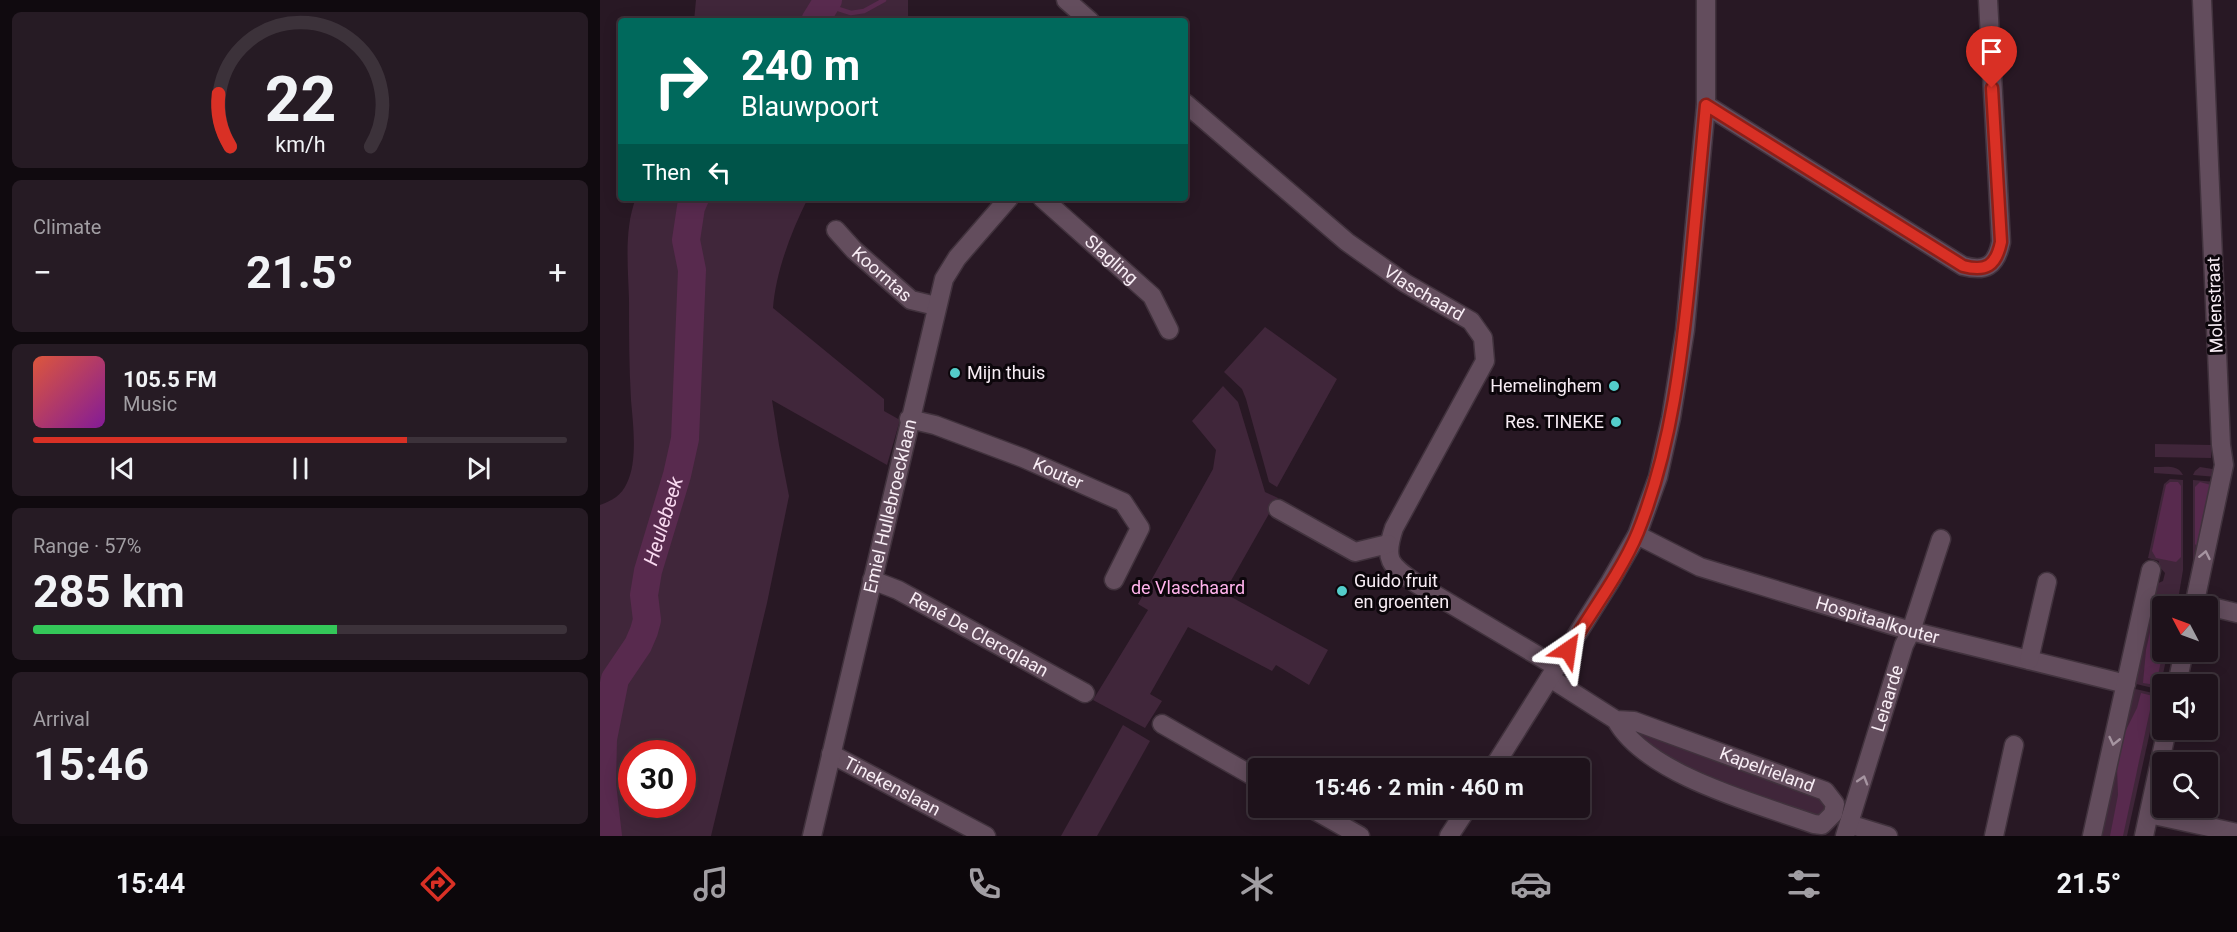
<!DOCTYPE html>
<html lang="en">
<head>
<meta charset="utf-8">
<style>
	body { margin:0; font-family:Roboto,sans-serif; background:#261b24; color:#f1f3f6; height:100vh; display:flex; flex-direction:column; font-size:22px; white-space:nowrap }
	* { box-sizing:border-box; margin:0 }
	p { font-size:20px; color:#a19ea3 }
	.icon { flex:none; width:33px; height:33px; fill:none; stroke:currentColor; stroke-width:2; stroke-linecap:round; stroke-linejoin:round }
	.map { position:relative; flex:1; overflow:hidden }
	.drawer { display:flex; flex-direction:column; gap:12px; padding:12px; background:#100a0f; width:600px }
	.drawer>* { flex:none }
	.top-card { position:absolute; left:18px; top:18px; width:570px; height:183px; border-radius:6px; box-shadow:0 3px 15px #0003,0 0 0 2px #3c323a; background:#00695c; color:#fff; overflow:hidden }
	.needle { width:39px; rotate:311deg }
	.buttons { position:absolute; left:1552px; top:596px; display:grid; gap:12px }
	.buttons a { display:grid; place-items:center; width:66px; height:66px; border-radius:6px; background:#1e121b; box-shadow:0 3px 15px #0003,0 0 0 2px #3c323a; font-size:30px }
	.speed { position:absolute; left:18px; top:740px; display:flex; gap:12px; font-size:30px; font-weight:700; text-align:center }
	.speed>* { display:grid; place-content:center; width:78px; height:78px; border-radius:50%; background:#1e121b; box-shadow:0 3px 15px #0003,0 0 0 2px #3c323a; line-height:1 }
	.speed .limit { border:9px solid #d22; background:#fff; color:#111 }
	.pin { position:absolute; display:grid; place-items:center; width:51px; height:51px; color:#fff; margin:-62px -26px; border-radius:50% 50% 50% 0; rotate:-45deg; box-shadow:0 0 6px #0007 }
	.pin .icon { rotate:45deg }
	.me { position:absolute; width:66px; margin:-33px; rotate:32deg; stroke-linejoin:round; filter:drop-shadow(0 0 4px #0008) }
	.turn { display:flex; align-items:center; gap:21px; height:126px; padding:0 24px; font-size:27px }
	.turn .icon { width:78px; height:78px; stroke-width:2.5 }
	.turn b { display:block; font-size:42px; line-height:51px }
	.then { display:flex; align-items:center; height:57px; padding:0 24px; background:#0003; gap:12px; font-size:22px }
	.big { font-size:45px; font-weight:700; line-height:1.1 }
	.drawer .card { flex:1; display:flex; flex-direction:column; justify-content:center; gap:9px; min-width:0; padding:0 21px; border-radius:9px; background:#261b24 }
	.drawer .dial { align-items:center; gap:0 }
	.dial svg { height:156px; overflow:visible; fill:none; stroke:#3c323a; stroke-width:7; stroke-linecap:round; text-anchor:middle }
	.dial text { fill:#f1f3f6; stroke:none }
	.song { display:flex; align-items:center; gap:18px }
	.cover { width:72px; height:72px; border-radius:9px; background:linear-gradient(135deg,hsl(10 70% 55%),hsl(290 70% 35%)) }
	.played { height:6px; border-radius:3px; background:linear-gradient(90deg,#d93025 70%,#3c323a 70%) }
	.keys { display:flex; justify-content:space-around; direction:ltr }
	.heat { display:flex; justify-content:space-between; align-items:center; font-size:33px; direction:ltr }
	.charge { height:9px; border-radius:4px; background:linear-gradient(90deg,#34c759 57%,#3c323a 0) }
	.trip { position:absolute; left:648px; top:758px; width:342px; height:60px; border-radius:6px; background:#1e121b; box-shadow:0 3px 15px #0003,0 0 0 2px #3c323a; font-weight:700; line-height:60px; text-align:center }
	.dock { display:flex; height:96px; justify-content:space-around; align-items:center; background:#0c070b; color:#a19ea3 }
	.dock .icon { width:42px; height:42px }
	.dock .on { color:#d93025 }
	.dock b { font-size:27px; color:#f1f3f6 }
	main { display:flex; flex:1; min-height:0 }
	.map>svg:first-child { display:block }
	.green { fill:#40263a; fill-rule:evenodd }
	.water { fill:#582a4e }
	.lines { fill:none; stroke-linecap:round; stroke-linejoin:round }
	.stream { stroke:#582a4e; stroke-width:4.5 }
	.river { stroke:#582a4e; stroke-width:28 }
	.minor-casing { stroke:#41323d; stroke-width:21 }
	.minor { stroke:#634d5d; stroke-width:18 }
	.oneway { stroke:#a695a1 }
	.route-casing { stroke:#8d1f18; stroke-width:15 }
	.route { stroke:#d93025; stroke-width:10 }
	.poi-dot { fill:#53cdca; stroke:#0c060b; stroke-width:2 }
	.labels { text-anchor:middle; stroke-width:6; stroke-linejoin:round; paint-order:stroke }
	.street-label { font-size:18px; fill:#f8edf5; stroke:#0c060b }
	.poi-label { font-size:18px; fill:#f8edf5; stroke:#0c060b; text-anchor:start }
	.park-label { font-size:18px; fill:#ffb2eb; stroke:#0c060b }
	.water-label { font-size:20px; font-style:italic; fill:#f9d9f0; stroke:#0c060b }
</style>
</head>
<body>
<main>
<section class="drawer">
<div class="card dial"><svg viewBox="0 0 100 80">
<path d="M14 69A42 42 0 1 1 86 69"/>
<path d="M14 69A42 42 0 0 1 8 42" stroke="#d93025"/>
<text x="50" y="56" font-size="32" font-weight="700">22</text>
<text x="50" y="72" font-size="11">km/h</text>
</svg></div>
<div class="card"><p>Climate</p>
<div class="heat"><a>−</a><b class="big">21.5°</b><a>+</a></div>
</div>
<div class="card">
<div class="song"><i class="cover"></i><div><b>105.5 FM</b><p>Music</p></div></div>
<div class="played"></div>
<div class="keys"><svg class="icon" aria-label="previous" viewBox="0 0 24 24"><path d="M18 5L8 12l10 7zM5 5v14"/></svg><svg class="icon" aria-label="pause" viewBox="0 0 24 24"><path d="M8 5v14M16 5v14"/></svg><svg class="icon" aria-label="next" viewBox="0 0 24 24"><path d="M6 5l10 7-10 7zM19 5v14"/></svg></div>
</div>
<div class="card"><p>Range · 57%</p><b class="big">285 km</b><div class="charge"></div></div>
<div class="card"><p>Arrival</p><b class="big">15:46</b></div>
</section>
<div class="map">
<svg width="1637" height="836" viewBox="0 0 1637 836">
	<rect width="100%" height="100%" fill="#281824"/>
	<g class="green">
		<path d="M96,0H220L209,21H94Z"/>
		<path d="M235,0H308V21H224Z"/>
		<path d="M36,198H90L83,223L87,310L80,444L42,579L39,595V621L32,641L7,682L0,724V505C13,500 21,496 27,483C38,461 33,423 31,400C29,366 29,333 29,299C28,267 24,228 36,198Z"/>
		<path d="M100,198H208C191,232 176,271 173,308L284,399V411L300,420L287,465L172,400L179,445L189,496L167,603L111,836H11L7,797L8,766L14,723L20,698L21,683L41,654L54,623L51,604L54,566L91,450L98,266C93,244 89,220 100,198ZM32,753H82V804H32Z"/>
		<path d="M665,327L737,379L677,487L669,482L646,399L642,389L624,372Z"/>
		<path d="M623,386L638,402L665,492L678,498L624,593L728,650L709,685L676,665L672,671L588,627L550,694L562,701L545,728L493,700L548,610L538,604L613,469L616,450L592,421Z"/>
		<path d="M1555,444L1612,445L1611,458L1555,457Z"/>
		<path d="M1554,467C1565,467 1578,464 1583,475L1554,473Z"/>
		<path d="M1600,467L1619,470L1617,477L1593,475L1595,471Z"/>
		<path d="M1570,479L1583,480V570L1577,606H1563V651H1568L1561,683L1553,688L1532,683L1554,585L1563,581L1565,573L1558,565L1559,561L1548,558L1564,484Z"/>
		<path d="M1593,480L1616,482L1593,571Z"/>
		<path d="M1531,688L1553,693L1557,700L1527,836H1499Z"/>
		<path d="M523,725L550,741L497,836H461Z"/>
		<path d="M1033,726L1218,796L1228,807L1221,817L1146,794L1071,761L1031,731Z"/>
	</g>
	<g class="water">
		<path d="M1570,482H1578L1581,486V557L1576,562L1556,558L1552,551L1566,485Z"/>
		<path d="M1600,482L1611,485L1597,546L1595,544V487Z"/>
		<path d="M1558,597L1574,600L1573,606H1563V651L1556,685L1543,683L1546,650Z"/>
		<path d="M1541,693L1553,696L1523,836H1510L1518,795L1517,767L1525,732L1537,708Z"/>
	</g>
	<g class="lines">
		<path class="stream" d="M226,5L251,13L264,11L284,0"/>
		<g class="river">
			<path d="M215,21L228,0"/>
			<path id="s1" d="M8,836L2,784L3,739L15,679L38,645L44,631L47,620L44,595L48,571L77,475L85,439L92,270L86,240L91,207L95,198"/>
		</g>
		<defs>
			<g id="minor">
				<path d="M466,0L490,21"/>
				<path id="s2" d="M585,103L747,242L805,283L871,321L883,338L885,361L794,528C783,561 790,565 817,584L957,667"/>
				<path d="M1106,105L1363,266C1386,272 1396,266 1401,242L1388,0"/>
				<path id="s3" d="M442,198L552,296L569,330"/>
				<path id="s4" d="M236,230L254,250L311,300L336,306"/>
				<path id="s5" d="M309,419L335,425L423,458L523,502L540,528L514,580"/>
				<path d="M678,509L755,552L788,544"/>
				<path id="s6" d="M1037,535L1100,567L1311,631L1526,684"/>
				<path id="s7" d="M272,580L298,590L485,693"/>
				<path d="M1595,603L1637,613"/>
				<path d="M1594,606L1624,465L1621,445L1602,0"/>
				<path d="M1429,660L1447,582"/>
				<path id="s8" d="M950,678L1016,720L1034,721L1225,791L1235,804L1233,814L1222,825L1214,824C1158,804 1046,775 1016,720"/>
				<path d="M1577,684L1584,651"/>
				<path d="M562,724L658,779"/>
				<path id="s9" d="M231,754L386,836"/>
				<path d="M893,768L1010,582L1037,535L1058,477L1071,418L1085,330L1106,105V0"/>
				<path d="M709,807L760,836"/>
				<path d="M1549,814L1637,833"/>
				<path d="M1249,824L1288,836"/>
				<path id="s10" d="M212,836L344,279L357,258L409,198"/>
				<path d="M849,836L868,807"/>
				<path id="s11" d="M1245,836L1304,645L1311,631L1341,539"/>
				<path d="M1394,836L1414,745"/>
				<path d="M1492,836L1551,570"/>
				<path d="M1544,836L1567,729"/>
			</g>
		</defs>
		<use href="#minor" class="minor-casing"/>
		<use href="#minor" class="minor"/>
	</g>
	<defs><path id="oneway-chevron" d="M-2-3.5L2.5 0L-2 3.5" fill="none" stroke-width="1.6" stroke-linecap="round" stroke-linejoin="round" transform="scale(1.5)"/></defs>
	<g class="oneway">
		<use href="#oneway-chevron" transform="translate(1605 555) rotate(-78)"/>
		<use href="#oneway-chevron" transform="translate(1514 741) rotate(103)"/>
		<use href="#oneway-chevron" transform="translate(1263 780) rotate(-73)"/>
	</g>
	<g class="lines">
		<defs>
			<path id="route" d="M968,650C990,614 1022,571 1038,532C1072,447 1082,355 1091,264C1096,211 1101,158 1106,105L1363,266C1386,272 1396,266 1401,242L1392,88"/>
		</defs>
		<use href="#route" class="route-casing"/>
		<use href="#route" class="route"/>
	</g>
	<g class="poi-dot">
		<circle cx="355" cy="373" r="6"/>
		<circle cx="1014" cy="386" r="6"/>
		<circle cx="1016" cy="422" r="6"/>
		<circle cx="742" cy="591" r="6"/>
	</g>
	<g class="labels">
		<g class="street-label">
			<text dy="6" stroke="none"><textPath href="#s3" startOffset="93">Slagling</textPath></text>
			<text dy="6" stroke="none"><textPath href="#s4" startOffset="64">Koorntas</textPath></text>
			<text dy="6" stroke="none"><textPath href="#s2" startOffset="306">Vlaschaard</textPath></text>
			<text transform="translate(1615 305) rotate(-92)" y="6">Molenstraat</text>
			<text dy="6" stroke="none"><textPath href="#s5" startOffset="159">Kouter</textPath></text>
			<text dy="6" stroke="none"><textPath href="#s10" startOffset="339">Emiel Hullebroecklaan</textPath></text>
			<text dy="6" stroke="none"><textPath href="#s6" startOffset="256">Hospitaalkouter</textPath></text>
			<text dy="6" stroke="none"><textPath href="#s7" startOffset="120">René De Clercqlaan</textPath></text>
			<text dy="6" stroke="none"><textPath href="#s11" startOffset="144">Leiaarde</textPath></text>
			<text dy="6" stroke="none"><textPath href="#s8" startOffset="238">Kapelrieland</textPath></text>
			<text dy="6" stroke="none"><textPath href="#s9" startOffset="69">Tinekenslaan</textPath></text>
		</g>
		<g class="poi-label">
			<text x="367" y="379">Mijn thuis</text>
			<text x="1002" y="392" text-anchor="end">Hemelinghem</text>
			<text x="1004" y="428" text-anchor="end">Res. TINEKE</text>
			<text x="754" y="587">Guido fruit<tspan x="754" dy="21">en groenten</tspan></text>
		</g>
		<g class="park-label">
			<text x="588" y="594">de Vlaschaard</text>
		</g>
		<g class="water-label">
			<text dy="7" stroke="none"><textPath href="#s1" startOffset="328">Heulebeek</textPath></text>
		</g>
	</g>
</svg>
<div class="buttons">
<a><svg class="needle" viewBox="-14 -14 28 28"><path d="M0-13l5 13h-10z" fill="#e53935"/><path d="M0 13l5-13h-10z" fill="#a19ea3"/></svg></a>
<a><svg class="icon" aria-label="sound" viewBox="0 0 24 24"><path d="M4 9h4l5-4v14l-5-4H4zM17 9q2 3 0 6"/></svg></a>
<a><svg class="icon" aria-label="search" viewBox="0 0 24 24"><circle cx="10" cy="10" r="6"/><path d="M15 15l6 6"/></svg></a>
</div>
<div class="speed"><div class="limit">30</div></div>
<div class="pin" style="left:1392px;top:88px;background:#d93025"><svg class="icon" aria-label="arrive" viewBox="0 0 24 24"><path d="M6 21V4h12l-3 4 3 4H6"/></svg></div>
<svg class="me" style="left:968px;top:650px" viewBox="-20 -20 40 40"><path d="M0-17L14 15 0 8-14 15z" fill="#d93025" stroke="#fff" stroke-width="4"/></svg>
<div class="trip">15:46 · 2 min · 460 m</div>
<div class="top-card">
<div class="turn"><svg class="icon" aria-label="right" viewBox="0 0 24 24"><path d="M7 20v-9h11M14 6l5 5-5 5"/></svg><div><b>240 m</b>Blauwpoort</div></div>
<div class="then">Then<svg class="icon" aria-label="left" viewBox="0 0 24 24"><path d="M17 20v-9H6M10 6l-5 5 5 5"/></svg></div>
</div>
</div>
</main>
<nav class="dock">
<b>15:44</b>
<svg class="icon on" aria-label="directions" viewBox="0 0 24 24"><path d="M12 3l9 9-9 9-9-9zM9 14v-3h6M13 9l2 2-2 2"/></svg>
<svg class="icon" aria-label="music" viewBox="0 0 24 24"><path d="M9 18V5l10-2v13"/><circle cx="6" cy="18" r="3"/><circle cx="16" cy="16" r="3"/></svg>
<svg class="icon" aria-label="phone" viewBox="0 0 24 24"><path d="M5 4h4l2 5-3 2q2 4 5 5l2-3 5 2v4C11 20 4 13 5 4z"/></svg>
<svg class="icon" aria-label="climate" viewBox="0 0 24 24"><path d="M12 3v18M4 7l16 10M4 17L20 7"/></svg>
<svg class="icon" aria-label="car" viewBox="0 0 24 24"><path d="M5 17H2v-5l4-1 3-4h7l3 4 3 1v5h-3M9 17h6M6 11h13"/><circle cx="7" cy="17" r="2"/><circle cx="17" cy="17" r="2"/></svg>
<svg class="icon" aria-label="filters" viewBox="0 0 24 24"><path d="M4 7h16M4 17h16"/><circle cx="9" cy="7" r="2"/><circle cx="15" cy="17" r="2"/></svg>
<b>21.5°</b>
</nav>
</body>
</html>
